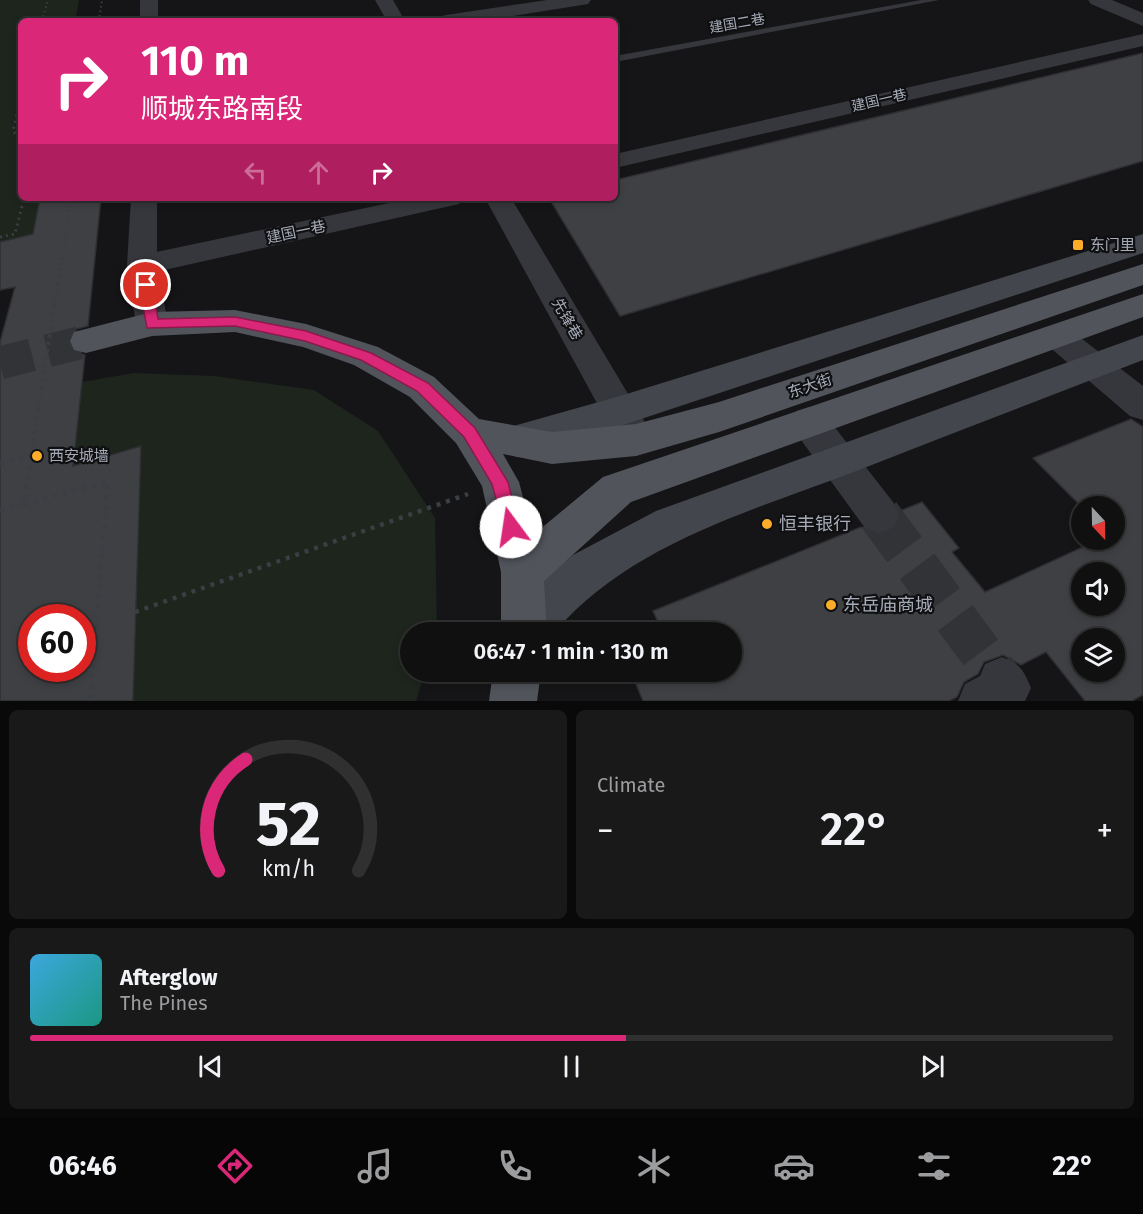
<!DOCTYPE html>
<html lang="en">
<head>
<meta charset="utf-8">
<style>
	body { margin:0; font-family:"Fira Sans","Noto Sans SC",sans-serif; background:#19191a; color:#f1f3f6; height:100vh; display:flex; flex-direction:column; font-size:22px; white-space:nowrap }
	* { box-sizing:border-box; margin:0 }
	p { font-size:20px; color:#9c9d9f }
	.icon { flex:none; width:33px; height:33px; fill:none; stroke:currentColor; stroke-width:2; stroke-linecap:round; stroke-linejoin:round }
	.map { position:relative; height:701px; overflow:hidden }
	.drawer { display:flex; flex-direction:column; gap:9px; padding:9px; background:#090909; flex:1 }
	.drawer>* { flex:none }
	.guide { position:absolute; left:18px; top:18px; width:600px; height:183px; border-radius:9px; box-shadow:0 3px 9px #0003,0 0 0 2px #303031; background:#db2777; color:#fff; overflow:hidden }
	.needle { width:39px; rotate:158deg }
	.fabs { position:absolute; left:1071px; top:496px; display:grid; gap:12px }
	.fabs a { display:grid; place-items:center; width:54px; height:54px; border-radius:50%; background:#101011; box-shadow:0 3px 9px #0003,0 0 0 2px #303031; font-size:30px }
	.speed { position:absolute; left:18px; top:604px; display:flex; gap:12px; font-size:30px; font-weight:700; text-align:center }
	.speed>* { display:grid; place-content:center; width:78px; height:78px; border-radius:50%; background:#101011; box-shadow:0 3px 9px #0003,0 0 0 2px #303031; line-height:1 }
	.speed .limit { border:9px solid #d22; background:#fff; color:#111 }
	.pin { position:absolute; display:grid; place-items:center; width:51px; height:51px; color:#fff; margin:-26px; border:3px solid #fff; border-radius:50%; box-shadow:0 2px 6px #0007 }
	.me { position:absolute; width:66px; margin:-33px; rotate:346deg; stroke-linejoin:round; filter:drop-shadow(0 0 4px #0008) }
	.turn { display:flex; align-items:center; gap:21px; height:126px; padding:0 24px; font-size:27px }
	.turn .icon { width:78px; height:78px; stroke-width:2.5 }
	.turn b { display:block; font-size:42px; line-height:51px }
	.lanes { display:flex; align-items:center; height:57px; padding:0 24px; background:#0003; justify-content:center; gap:30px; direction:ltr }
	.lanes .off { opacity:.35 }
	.big { font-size:45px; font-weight:600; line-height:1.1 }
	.drawer .tile { flex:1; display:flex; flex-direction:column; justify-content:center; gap:9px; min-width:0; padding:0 21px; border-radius:9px; background:#19191a }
	.drawer .dial { align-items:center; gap:0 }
	.dial svg { height:156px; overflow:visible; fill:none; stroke:#303031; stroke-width:7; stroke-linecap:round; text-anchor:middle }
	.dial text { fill:#f1f3f6; stroke:none }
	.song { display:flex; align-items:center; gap:18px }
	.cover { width:72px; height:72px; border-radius:9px; background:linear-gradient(135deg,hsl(200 70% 55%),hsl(170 70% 35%)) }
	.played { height:6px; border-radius:3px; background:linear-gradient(90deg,#db2777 55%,#303031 55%) }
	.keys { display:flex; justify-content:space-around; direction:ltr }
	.heat { display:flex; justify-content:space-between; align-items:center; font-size:33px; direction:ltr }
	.drawer .tiles { flex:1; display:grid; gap:9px; grid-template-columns:1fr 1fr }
	.tile:last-child { grid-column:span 2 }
	.trip { position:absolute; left:400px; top:622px; width:342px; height:60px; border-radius:30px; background:#101011; box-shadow:0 3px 9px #0003,0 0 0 2px #303031; font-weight:600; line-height:60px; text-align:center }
	.tabs { display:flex; height:96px; justify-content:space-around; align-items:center; background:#060607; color:#9c9d9f }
	.tabs .icon { width:42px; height:42px }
	.tabs .active { color:#db2777 }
	.tabs b { font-size:27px; color:#f1f3f6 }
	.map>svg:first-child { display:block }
	.green { fill:#1d251d }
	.building { fill:#3f4044; stroke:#2f2f33; stroke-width:1.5; fill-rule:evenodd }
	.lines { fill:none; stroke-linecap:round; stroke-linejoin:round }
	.minor-tunnel { stroke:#323337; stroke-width:43; stroke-dasharray:43 21; stroke-linecap:butt }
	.primary-tunnel { stroke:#323337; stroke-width:33; stroke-dasharray:33 16; stroke-linecap:butt }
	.path-far3 { stroke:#3b3e43; stroke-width:2; stroke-dasharray:1.5 3; stroke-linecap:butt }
	.path-far2 { stroke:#3b3e43; stroke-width:3; stroke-dasharray:2 4; stroke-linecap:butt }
	.path-far1 { stroke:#3b3e43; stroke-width:4; stroke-dasharray:3 4.5; stroke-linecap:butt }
	.path { stroke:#3b3e43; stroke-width:4.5; stroke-dasharray:4 6; stroke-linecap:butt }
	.service { fill:#36373c; fill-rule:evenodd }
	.minor { fill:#36373c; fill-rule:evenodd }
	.tertiary { fill:#36373c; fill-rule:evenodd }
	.secondary { fill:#43464c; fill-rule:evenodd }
	.primary { fill:#51545b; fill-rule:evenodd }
	.route { fill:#db2777; stroke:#8e194d; stroke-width:1.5 }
	.poi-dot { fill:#fbac29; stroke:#101012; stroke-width:2 }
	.labels { text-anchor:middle; stroke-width:4.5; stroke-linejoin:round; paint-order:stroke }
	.far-street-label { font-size:14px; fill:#a6acb8; stroke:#101012 }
	.street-label { font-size:15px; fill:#a6acb8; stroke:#101012 }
	.poi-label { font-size:15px; fill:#a6acb8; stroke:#101012; text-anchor:start }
	.near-poi-label { font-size:18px; fill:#a6acb8; stroke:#101012; text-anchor:start }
</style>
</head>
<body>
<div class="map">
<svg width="1143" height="701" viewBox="0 0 1143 701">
	<rect width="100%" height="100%" fill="#151517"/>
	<g class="green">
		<path d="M0,0H79L75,21H21V198H40L33,234L0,242Z"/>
		<path d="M134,373L214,376L314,390L378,431L435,518L437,633H411V672H425L416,701H133L141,446L73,466L82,382Z"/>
	</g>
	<g class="building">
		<path d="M1143,53V161L620,316L549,198H615V180Z"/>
		<path d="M40,198H101L88,326L73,330L68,340L72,351L85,355L73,466L141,446L133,701H0V342L15,287L0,290V242L33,234ZM32,618H82V669H32Z"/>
		<path d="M1131,419L1143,427V695L1132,701H1085L1046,652L1021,665L1003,655L984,662L978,674L964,682L957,697L949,701H643L631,672H732V633H663L653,611L861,527L878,535L894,530L901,516L900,511L922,502L959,548L952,552L985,592L1098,540H1114V507H1082L1033,458ZM1082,573H1114V606H1082ZM1082,639H1114V672H1082Z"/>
	</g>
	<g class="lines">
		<path class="minor-tunnel" d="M879,515L1002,681"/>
		<path class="primary-tunnel" d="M0,363L86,341"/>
		<g class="path-far3">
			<path d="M42,21L48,0"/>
			<path d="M99,21L102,0"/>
			<path d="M16,116L21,96"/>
		</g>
		<g class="path-far2">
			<path d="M17,115L13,131L21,140"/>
			<path d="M0,237L15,234L24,198"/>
			<path d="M61,265L71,198"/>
		</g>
		<g class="path-far1">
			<path d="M28,456L31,455"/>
			<path d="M31,456L61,263"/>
		</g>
		<g class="path">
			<path d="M0,464L31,455"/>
			<path d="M24,504L108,482L90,701"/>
			<path d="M0,510L24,504L32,454"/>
			<path d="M135,612L468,494"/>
		</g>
		<path class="service" d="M921,0H939L615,62V56Z"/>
		<g class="minor">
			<path d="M375,0H393L405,21H387Z"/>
			<path d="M547,0H591L588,4L582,5L482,21H437L439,17L446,15Z"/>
			<path d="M1143,34V46L615,168V154Z"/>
			<path d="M413,198H463L459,204L450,206L142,275L132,272L127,265L132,258L142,255Z"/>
			<path d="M485,198H511L649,429L654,440L649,451L636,456L623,451Z"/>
			<path d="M1057,324L1068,328L1143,386V420L1130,416L1046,344L1041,336L1046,328Z"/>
			<path d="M809,407L822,411L893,502L899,515L893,528L879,533L865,528L796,433L791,422L796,411Z"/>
			<path d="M1002,657C1021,665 1023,669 1031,688L1025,701H958L965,684L980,676L985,664Z"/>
		</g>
		<g class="tertiary">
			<rect x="140" y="0" width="18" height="21"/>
			<path d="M1088,0H1112L1143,13V26L1091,4Z"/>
			<path d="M131,198H157V265L168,324L163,332L152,336L141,332L136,324L127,265Z"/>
		</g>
		<g class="secondary">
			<path d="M1143,234V253L620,426L517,457L504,452L499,441L504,430L517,425L620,396Z"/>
			<path d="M1143,335V360C1048,397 953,433 859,470C753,511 630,543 554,633H501L508,617L536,585L573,555L656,511Z"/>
		</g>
		<g class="primary">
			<path d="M1143,264V285L719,432L636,456L552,464L503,454L519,482L533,535L603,477L1143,294V317L631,502L544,581L547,633H501V572L482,486L456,443L410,397L354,365L303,347L235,332L152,336L86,353L74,350L70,341L74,332L152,312L235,310L306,324L378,347L434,377L479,419L552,432L636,424L719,402Z"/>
			<path d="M493,672H541L537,701H489Z"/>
		</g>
	</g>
	<path class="route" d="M146,281L152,285L158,319L235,317L306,331L371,353L428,383L475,428L508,482L519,527L517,532L511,534L505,532L492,484L464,437L417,391L361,360L305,341L235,326L147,328L139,285Z"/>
	<g class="poi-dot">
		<rect x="1072" y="239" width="12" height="12" rx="3"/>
		<circle cx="37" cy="456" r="6"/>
		<circle cx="767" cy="524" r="6"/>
		<circle cx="831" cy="605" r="6"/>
	</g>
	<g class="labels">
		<g class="far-street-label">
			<text transform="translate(737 23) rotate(-10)" y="5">建国二巷</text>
			<text transform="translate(879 100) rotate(-13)" y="5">建国一巷</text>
		</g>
		<g class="street-label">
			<text transform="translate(296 232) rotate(-12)" y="5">建国一巷</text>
			<text transform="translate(567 319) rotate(60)" y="5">先锋巷</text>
			<text transform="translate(810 386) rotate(-19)" y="5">东大街</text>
		</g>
		<g class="poi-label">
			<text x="1090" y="250">东门里</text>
			<text x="49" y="461">西安城墙</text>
		</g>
		<g class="near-poi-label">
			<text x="779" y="530">恒丰银行</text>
			<text x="843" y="611">东岳庙商城</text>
		</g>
	</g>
</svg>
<div class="fabs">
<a><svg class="needle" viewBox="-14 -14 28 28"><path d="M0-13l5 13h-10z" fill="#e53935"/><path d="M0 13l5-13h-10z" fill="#9c9d9f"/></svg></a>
<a><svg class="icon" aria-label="sound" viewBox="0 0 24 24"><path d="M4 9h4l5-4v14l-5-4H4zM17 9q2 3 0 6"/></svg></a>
<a><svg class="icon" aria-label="layers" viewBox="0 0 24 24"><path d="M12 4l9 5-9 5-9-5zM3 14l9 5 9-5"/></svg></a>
</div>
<div class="speed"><div class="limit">60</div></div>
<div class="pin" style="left:146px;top:285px;background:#d93025"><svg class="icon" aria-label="arrive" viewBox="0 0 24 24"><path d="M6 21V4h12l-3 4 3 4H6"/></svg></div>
<svg class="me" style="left:511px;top:527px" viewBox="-20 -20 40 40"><circle r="19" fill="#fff"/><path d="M0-13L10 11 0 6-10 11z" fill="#db2777"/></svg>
<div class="trip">06:47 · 1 min · 130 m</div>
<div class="guide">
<div class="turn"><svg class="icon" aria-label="right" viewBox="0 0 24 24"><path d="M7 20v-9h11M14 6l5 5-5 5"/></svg><div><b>110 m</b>顺城东路南段</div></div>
<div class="lanes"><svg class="icon off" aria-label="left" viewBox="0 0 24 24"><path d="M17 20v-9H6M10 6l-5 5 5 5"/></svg><svg class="icon off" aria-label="ahead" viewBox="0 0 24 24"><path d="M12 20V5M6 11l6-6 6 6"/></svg><svg class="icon" aria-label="right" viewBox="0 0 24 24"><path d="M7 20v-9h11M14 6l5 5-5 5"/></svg></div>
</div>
</div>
<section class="drawer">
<div class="tiles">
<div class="tile dial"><svg viewBox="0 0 100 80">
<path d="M14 69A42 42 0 1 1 86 69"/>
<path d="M14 69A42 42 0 0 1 28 12" stroke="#db2777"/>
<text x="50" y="56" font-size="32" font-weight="700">52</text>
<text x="50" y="72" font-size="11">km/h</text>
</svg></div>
<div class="tile"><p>Climate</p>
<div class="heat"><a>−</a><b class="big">22°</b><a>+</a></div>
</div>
<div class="tile">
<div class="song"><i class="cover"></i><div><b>Afterglow</b><p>The Pines</p></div></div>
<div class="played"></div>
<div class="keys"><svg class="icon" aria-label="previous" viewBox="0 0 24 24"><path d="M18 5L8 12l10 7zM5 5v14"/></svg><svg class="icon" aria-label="pause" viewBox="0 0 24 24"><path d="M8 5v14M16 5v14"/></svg><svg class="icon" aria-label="next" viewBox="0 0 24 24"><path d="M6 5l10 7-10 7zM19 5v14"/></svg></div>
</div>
</div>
</section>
<nav class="tabs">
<b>06:46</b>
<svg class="icon active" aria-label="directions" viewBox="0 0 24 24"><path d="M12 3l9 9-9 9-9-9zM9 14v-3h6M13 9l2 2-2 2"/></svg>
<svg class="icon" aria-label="music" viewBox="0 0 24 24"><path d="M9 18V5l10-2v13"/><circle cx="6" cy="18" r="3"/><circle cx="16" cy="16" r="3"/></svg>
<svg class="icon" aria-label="phone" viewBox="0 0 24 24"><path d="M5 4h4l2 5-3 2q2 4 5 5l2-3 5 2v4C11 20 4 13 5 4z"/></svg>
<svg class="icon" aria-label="climate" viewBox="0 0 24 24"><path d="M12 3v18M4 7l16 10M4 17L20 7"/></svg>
<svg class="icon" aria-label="car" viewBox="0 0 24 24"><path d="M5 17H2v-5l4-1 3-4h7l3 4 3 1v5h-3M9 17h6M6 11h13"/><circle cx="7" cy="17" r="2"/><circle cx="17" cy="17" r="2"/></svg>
<svg class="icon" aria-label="filters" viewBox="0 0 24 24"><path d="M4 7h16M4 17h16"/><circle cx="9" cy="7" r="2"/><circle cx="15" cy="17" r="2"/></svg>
<b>22°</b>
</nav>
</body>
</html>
